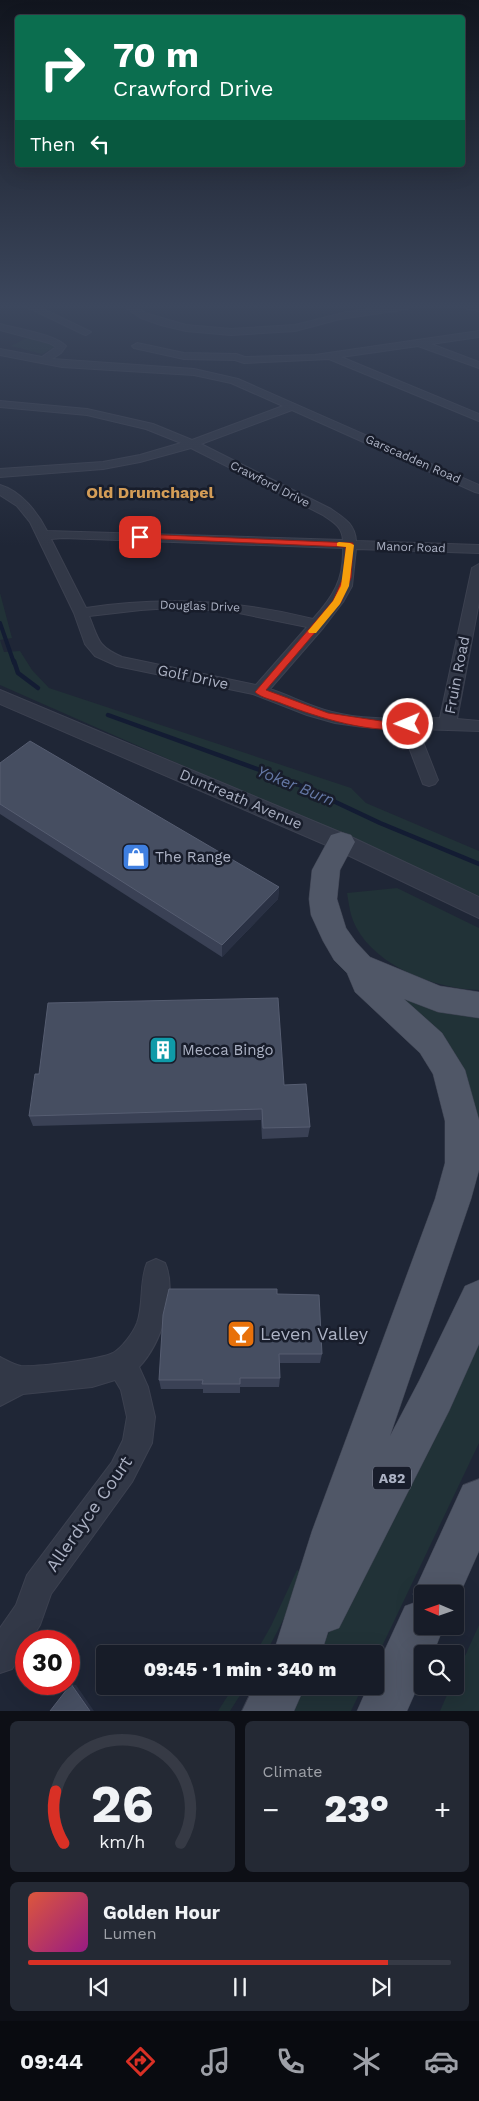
<!DOCTYPE html>
<html lang="en">
<head>
<meta charset="utf-8">
<style>
	body { margin:0; font-family:"Work Sans",sans-serif; background:#242934; color:#f1f3f6; height:100vh; display:flex; flex-direction:column; font-size:19px; white-space:nowrap }
	* { box-sizing:border-box; margin:0 }
	p { font-size:16px; color:#9ea1a8 }
	.icon { flex:none; width:28px; height:28px; fill:none; stroke:currentColor; stroke-width:2; stroke-linecap:round; stroke-linejoin:round }
	.map { position:relative; height:1711px; overflow:hidden }
	.panel { display:flex; flex-direction:column; gap:10px; padding:10px; background:#0d0f16; flex:1 }
	.panel>* { flex:none }
	.guide { position:absolute; left:15px; top:15px; width:450px; height:152px; border-radius:5px; box-shadow:0 5px 20px #0002,0 0 0 1px #363a45; background:#0b6e4f; color:#fff; overflow:hidden }
	.needle { width:32px; rotate:272deg }
	.buttons { position:absolute; left:414px; top:1585px; display:grid; gap:10px }
	.buttons a { display:grid; place-items:center; width:50px; height:50px; border-radius:5px; background:#171c28; box-shadow:0 5px 20px #0002,0 0 0 1px #363a45; font-size:25px }
	.speed { position:absolute; left:15px; top:1630px; display:flex; gap:10px; font-size:25px; font-weight:700; text-align:center }
	.speed>* { display:grid; place-content:center; width:65px; height:65px; border-radius:50%; background:#171c28; box-shadow:0 5px 20px #0002,0 0 0 1px #363a45; line-height:1 }
	.speed .limit { border:8px solid #d22; background:#fff; color:#111 }
	.pin { position:absolute; display:grid; place-items:center; width:42px; height:42px; color:#fff; margin:-21px; border-radius:10px; box-shadow:0 2px 8px #0006 }
	.me { position:absolute; width:55px; margin:-28px; rotate:269deg; stroke-linejoin:round; filter:drop-shadow(0 0 4px #0008) }
	.turn { display:flex; align-items:center; gap:18px; height:105px; padding:0 15px; font-size:22px }
	.turn .icon { width:65px; height:65px; stroke-width:2.5 }
	.turn b { display:block; font-size:35px; line-height:42px }
	.then { display:flex; align-items:center; height:48px; padding:0 15px; background:#0003; gap:10px; font-size:19px }
	.big { font-size:38px; font-weight:800; line-height:1.1 }
	.panel .widget { flex:1; display:flex; flex-direction:column; justify-content:center; gap:8px; min-width:0; padding:0 18px; border-radius:8px; background:#242934 }
	.panel .dial { align-items:center; gap:0 }
	.dial svg { height:130px; overflow:visible; fill:none; stroke:#363a45; stroke-width:7; stroke-linecap:round; text-anchor:middle }
	.dial text { fill:#f1f3f6; stroke:none }
	.song { display:flex; align-items:center; gap:15px }
	.cover { width:60px; height:60px; border-radius:8px; background:linear-gradient(135deg,hsl(10 70% 55%),hsl(310 70% 35%)) }
	.played { height:5px; border-radius:2px; background:linear-gradient(90deg,#d93025 85%,#363a45 85%) }
	.keys { display:flex; justify-content:space-around; direction:ltr }
	.heat { display:flex; justify-content:space-between; align-items:center; font-size:28px; direction:ltr }
	.panel .tiles { flex:1; display:grid; gap:10px; grid-template-columns:1fr 1fr }
	.widget:last-child { grid-column:span 2 }
	.trip { position:absolute; left:96px; top:1645px; width:288px; height:50px; border-radius:5px; background:#171c28; box-shadow:0 5px 20px #0002,0 0 0 1px #363a45; font-weight:800; line-height:50px; text-align:center }
	.tab-bar { display:flex; height:80px; justify-content:space-around; align-items:center; background:#090b10; color:#9ea1a8 }
	.tab-bar .icon { width:35px; height:35px }
	.tab-bar .selected { color:#d93025 }
	.tab-bar b { font-size:22px; color:#f1f3f6 }
	.map>svg:first-child { display:block }
	.green { fill:#213237 }
	.lines { fill:none; stroke-linecap:round; stroke-linejoin:round }
	.stream-far1 { stroke:#131c33; stroke-width:4 }
	.stream { stroke:#131c33; stroke-width:4.5 }
	.minor-casing { stroke:#3c4150; stroke-width:2 }
	.tertiary-casing { stroke:#3c4150; stroke-width:2 }
	.primary-casing { stroke:#3c4150; stroke-width:1 }
	.minor { fill:#323847; fill-rule:evenodd }
	.tertiary { fill:#323847; fill-rule:evenodd }
	.primary { fill:#505767; fill-rule:evenodd }
	.wall { fill:#3a4155 }
	.shaded-wall { fill:#2a3144 }
	.building { fill:#464e61; stroke:#565d71 }
	.route { fill:#d93025; stroke:#8d1f18 }
	.slow { fill:#f59e0b }
	.labels { text-anchor:middle; stroke-width:5; stroke-linejoin:round; paint-order:stroke }
	.far-street-label { font-size:12px; fill:#acb2c4; stroke:#181d2b }
	.shield { fill:#181d2b; stroke:#808596; stroke-width:1 }
	.shield-label { font-size:14px; font-weight:bold; fill:#acb2c4 }
	.street-label { font-size:15px; fill:#acb2c4; stroke:#181d2b }
	.poi-label { font-size:15px; fill:#acb2c4; stroke:#181d2b; text-anchor:start }
	.far-district-label { font-size:16px; font-weight:bold; fill:#d49d57; stroke:#181d2b }
	.water-label { font-size:16px; font-style:italic; fill:#6477a4; stroke:#181d2b }
	.near-poi-label { font-size:18px; fill:#acb2c4; stroke:#181d2b; text-anchor:start }
	.near-street-label { font-size:18px; fill:#acb2c4; stroke:#181d2b }
</style>
</head>
<body>
<div class="map">
<svg width="479" height="1711" viewBox="0 0 479 1711">
	<rect width="100%" height="100%" fill="#1f2636"/>
	<g class="green">
		<path d="M27,338L57,346L42,354L11,346Z"/>
		<path d="M0,593L12,638L0,640L4,652L20,651L32,670L49,688L351,788L366,803L479,851V896L0,685Z"/>
		<path d="M397,888L479,928V990C436,989 377,967 356,927C350,916 349,904 347,893Z"/>
		<path d="M401,995L479,1013V1126Z"/>
		<path d="M479,1327V1443L375,1661V1654H318L419,1455Z"/>
		<path d="M297,1570L303,1573C293,1601 280,1628 265,1654H255L271,1626Z"/>
		<path d="M479,1625V1711H440L451,1686H455V1678Z"/>
		<path d="M234,1686H246L230,1711H218Z"/>
		<path d="M301,1686H363L351,1711H287Z"/>
	</g>
	<g class="lines">
		<path class="stream-far1" d="M0,623L14,663"/>
		<g class="stream">
			<path d="M14,661L18,673L38,688"/>
			<path d="M108,715L293,782L380,823L479,864"/>
		</g>
		<defs>
			<g id="minor">
				<path d="M25,306H37L91,332L86,335L83,334Z"/>
				<path d="M123,306H134L148,314L186,325L231,329L295,325L347,312L388,306H412L408,309L340,319L295,331L231,335L186,331L161,325L141,318Z"/>
				<path d="M464,306H479V311L465,308Z"/>
				<path d="M0,324C17,329 54,334 66,346L61,353L52,359L194,369L238,379L479,485V493L475,492L292,410L201,444L331,509C344,518 355,524 356,541L479,545V553L356,549L352,586L343,602L323,628L270,689C291,696 311,707 332,712C367,721 405,718 440,718L472,568L479,564V602L457,719L479,721V731L418,729L438,780L435,784L429,786L423,784L402,729L363,727L335,723L307,715L253,694L117,666L95,656L85,644L74,613L30,522L17,506L0,495V485C21,491 38,513 47,531L343,540C342,526 333,522 323,515L191,448L140,462L103,469L0,477V469L103,462L140,455L181,443L146,429L87,415L0,407V401L87,409L153,424L192,440L283,406L231,383L194,375L62,367L0,355V349L42,357L56,347L49,343L0,330ZM63,538L343,548C344,580 333,597 313,619C237,600 163,596 86,608L51,539ZM171,608L229,611L307,627L256,685L122,657C97,646 99,640 89,616L141,610Z"/>
				<path d="M479,331V337L431,344L479,362V368L418,346L341,357L479,414V421L329,359L244,363L235,360L184,359L134,348L132,346L137,343L184,353L236,354L245,357L315,355Z"/>
				<path d="M156,1259L165,1263C178,1293 161,1344 139,1367L148,1387L155,1417L152,1443L132,1482L51,1594L40,1625L30,1641H26V1647L12,1669L0,1673V1628L16,1605L27,1575L112,1462L123,1440L127,1417L121,1390L115,1380L92,1387L23,1394L0,1406V1357C6,1360 15,1365 21,1366C37,1367 99,1360 113,1353C122,1348 133,1333 137,1323C144,1304 139,1282 147,1263Z"/>
			</g>
			<path id="tertiary" d="M0,690L349,836L479,897V918L333,848L0,704Z"/>
			<g id="primary">
				<path d="M341,832L351,835L355,842L340,870L337,899L346,928L356,942L370,957L440,986L479,992V1018L438,1012L404,999L442,1033L465,1070L479,1120V1170L471,1199L390,1436L419,1381L465,1286L479,1280V1344L449,1411L339,1628L328,1632L321,1654H273L312,1531L435,1199L445,1163V1121L433,1074L420,1053L355,992L347,973L334,960L323,941L311,915L309,899L312,870L331,835Z"/>
				<path d="M479,1479V1551L455,1605V1594H422V1626H444L433,1654H422V1677L407,1711H357L368,1686H375V1671L405,1606L416,1602L413,1594L463,1485Z"/>
				<path d="M254,1686H305L294,1711H242Z"/>
			</g>
		</defs>
		<use href="#minor" class="minor-casing"/>
		<use href="#tertiary" class="tertiary-casing"/>
		<use href="#primary" class="primary-casing"/>
		<use href="#minor" class="minor"/>
		<use href="#tertiary" class="tertiary"/>
		<use href="#primary" class="primary"/>
	</g>
	<g class="wall">
		<path d="M0,763L279,887L278,899L222,957L0,814Z"/>
		<path d="M39,1074L284,1085L310,1127L308,1137L262,1139L261,1120L33,1126L29,1116Z"/>
		<path d="M277,1294L322,1354L320,1363H280V1378L279,1387H240V1393H203V1389H161L159,1380Z"/>
	</g>
	<g class="shaded-wall">
		<path d="M279,887L278,899L222,957V945Z"/>
		<path d="M71,1684L76,1685L94,1711H90Z"/>
	</g>
	<g class="building">
		<path d="M30,741L279,887L222,945L0,804V763Z"/>
		<path d="M278,998L284,1085L306,1084L310,1127L263,1128L262,1109L29,1116L35,1074H39L48,1003Z"/>
		<path d="M169,1289H277V1294L319,1295L322,1354H279L280,1378H240V1384H202L203,1380H159L163,1315Z"/>
		<path d="M71,1684L90,1711H50Z"/>
	</g>
	<linearGradient id="sky" x2="0" y2="1"><stop stop-color="#11151e"/><stop offset="0.56" stop-color="#3c475d"/><stop offset="1" stop-color="#3c475d" stop-opacity="0"/></linearGradient>
	<rect width="479" height="546" fill="url(#sky)"/>
	<path class="route" d="M140,534L353,543L351,578L341,602L266,690L328,713L381,721H408L413,724L412,727C375,736 317,717 283,704C274,700 261,698 255,692L333,601L343,578L346,547L137,538L136,537Z"/>
	<path class="slow" d="M339,542L350,543L354,545L349,586L340,604L316,633H309L308,631L333,601L341,586L346,547L337,546V543Z"/>
	<defs>
		<symbol id="shop-square" viewBox="-11 -11 22 22"><rect x="-9" y="-9" width="18" height="18" rx="4" fill="#3f7fe0" stroke="#181d2b"/><path d="M-5-2.5h2.3a2.7 3.5 0 0 1 5.4 0H5L5.5 6h-11ZM-1.5-2.5h3a1.5 2.3 0 0 0-3 0Z" fill="#fff"/></symbol>
		<symbol id="building-square" viewBox="-11 -11 22 22"><rect x="-9" y="-9" width="18" height="18" rx="4" fill="#0f9aa8" stroke="#181d2b"/><path d="M-4-6H4V6H1V3H-1V6H-4ZM-2.5-4.3h1.7v1.8h-1.7ZM.8-4.3h1.7v1.8H.8ZM-2.5-1h1.7V.8h-1.7ZM.8-1h1.7V.8H.8Z" fill="#fff"/></symbol>
		<symbol id="bar-square" viewBox="-11 -11 22 22"><rect x="-9" y="-9" width="18" height="18" rx="4" fill="#e8710a" stroke="#181d2b"/><path d="M-6-5H6L.8 .8V4.5H3.5V6h-7V4.5H-.8V.8Z" fill="#fff"/></symbol>
	</defs>
	<g fill-rule="evenodd">
		<use href="#shop-square" x="120" y="841" width="32" height="32"/>
		<use href="#building-square" x="147" y="1034" width="32" height="32"/>
		<use href="#bar-square" x="225" y="1318" width="32" height="32"/>
	</g>
	<g class="labels">
		<g class="far-street-label">
			<text transform="translate(413 459) rotate(24)" y="4">Garscadden Road</text>
			<text transform="translate(270 484) rotate(27)" y="4">Crawford Drive</text>
			<text transform="translate(411 547) rotate(2)" y="4">Manor Road</text>
			<text transform="translate(200 606) rotate(2)" y="4">Douglas Drive</text>
		</g>
		<rect class="shield" x="373" y="1466.5" width="38" height="23" rx="4"/>
		<g class="shield-label">
			<text x="392" y="1483">A82</text>
		</g>
		<g class="street-label">
			<text transform="translate(457 675) rotate(-79)" y="5">Fruin Road</text>
			<text transform="translate(193 677) rotate(12)" y="5">Golf Drive</text>
			<text transform="translate(241 799) rotate(23)" y="5">Duntreath Avenue</text>
		</g>
		<g class="poi-label">
			<text x="155" y="862">The Range</text>
			<text x="182" y="1055">Mecca Bingo</text>
		</g>
		<g class="far-district-label">
			<text x="150" y="498">Old Drumchapel</text>
		</g>
		<g class="water-label">
			<text transform="translate(296 785) rotate(22)" y="6">Yoker Burn</text>
		</g>
		<g class="near-poi-label">
			<text x="260" y="1340">Leven Valley</text>
		</g>
		<g class="near-street-label">
			<text transform="translate(89 1514) rotate(-55)" y="6">Allerdyce Court</text>
		</g>
	</g>
</svg>
<div class="buttons">
<a><svg class="needle" viewBox="-14 -14 28 28"><path d="M0-13l5 13h-10z" fill="#e53935"/><path d="M0 13l5-13h-10z" fill="#9ea1a8"/></svg></a>
<a><svg class="icon" aria-label="search" viewBox="0 0 24 24"><circle cx="10" cy="10" r="6"/><path d="M15 15l6 6"/></svg></a>
</div>
<div class="speed"><div class="limit">30</div></div>
<div class="pin" style="left:140px;top:537px;background:#d93025"><svg class="icon" aria-label="arrive" viewBox="0 0 24 24"><path d="M6 21V4h12l-3 4 3 4H6"/></svg></div>
<svg class="me" style="left:408px;top:724px" viewBox="-20 -20 40 40"><circle r="17" fill="#d93025" stroke="#fff" stroke-width="3"/><path d="M0-11L8 9 0 5-8 9z" fill="#fff"/></svg>
<div class="trip">09:45 · 1 min · 340 m</div>
<div class="guide">
<div class="turn"><svg class="icon" aria-label="right" viewBox="0 0 24 24"><path d="M7 20v-9h11M14 6l5 5-5 5"/></svg><div><b>70 m</b>Crawford Drive</div></div>
<div class="then">Then<svg class="icon" aria-label="left" viewBox="0 0 24 24"><path d="M17 20v-9H6M10 6l-5 5 5 5"/></svg></div>
</div>
</div>
<section class="panel">
<div class="tiles">
<div class="widget dial"><svg viewBox="0 0 100 80">
<path d="M14 69A42 42 0 1 1 86 69"/>
<path d="M14 69A42 42 0 0 1 9 37" stroke="#d93025"/>
<text x="50" y="56" font-size="32" font-weight="700">26</text>
<text x="50" y="72" font-size="11">km/h</text>
</svg></div>
<div class="widget"><p>Climate</p>
<div class="heat"><a>−</a><b class="big">23°</b><a>+</a></div>
</div>
<div class="widget">
<div class="song"><i class="cover"></i><div><b>Golden Hour</b><p>Lumen</p></div></div>
<div class="played"></div>
<div class="keys"><svg class="icon" aria-label="previous" viewBox="0 0 24 24"><path d="M18 5L8 12l10 7zM5 5v14"/></svg><svg class="icon" aria-label="pause" viewBox="0 0 24 24"><path d="M8 5v14M16 5v14"/></svg><svg class="icon" aria-label="next" viewBox="0 0 24 24"><path d="M6 5l10 7-10 7zM19 5v14"/></svg></div>
</div>
</div>
</section>
<nav class="tab-bar">
<b>09:44</b>
<svg class="icon selected" aria-label="directions" viewBox="0 0 24 24"><path d="M12 3l9 9-9 9-9-9zM9 14v-3h6M13 9l2 2-2 2"/></svg>
<svg class="icon" aria-label="music" viewBox="0 0 24 24"><path d="M9 18V5l10-2v13"/><circle cx="6" cy="18" r="3"/><circle cx="16" cy="16" r="3"/></svg>
<svg class="icon" aria-label="phone" viewBox="0 0 24 24"><path d="M5 4h4l2 5-3 2q2 4 5 5l2-3 5 2v4C11 20 4 13 5 4z"/></svg>
<svg class="icon" aria-label="climate" viewBox="0 0 24 24"><path d="M12 3v18M4 7l16 10M4 17L20 7"/></svg>
<svg class="icon" aria-label="car" viewBox="0 0 24 24"><path d="M5 17H2v-5l4-1 3-4h7l3 4 3 1v5h-3M9 17h6M6 11h13"/><circle cx="7" cy="17" r="2"/><circle cx="17" cy="17" r="2"/></svg>
</nav>
</body>
</html>
